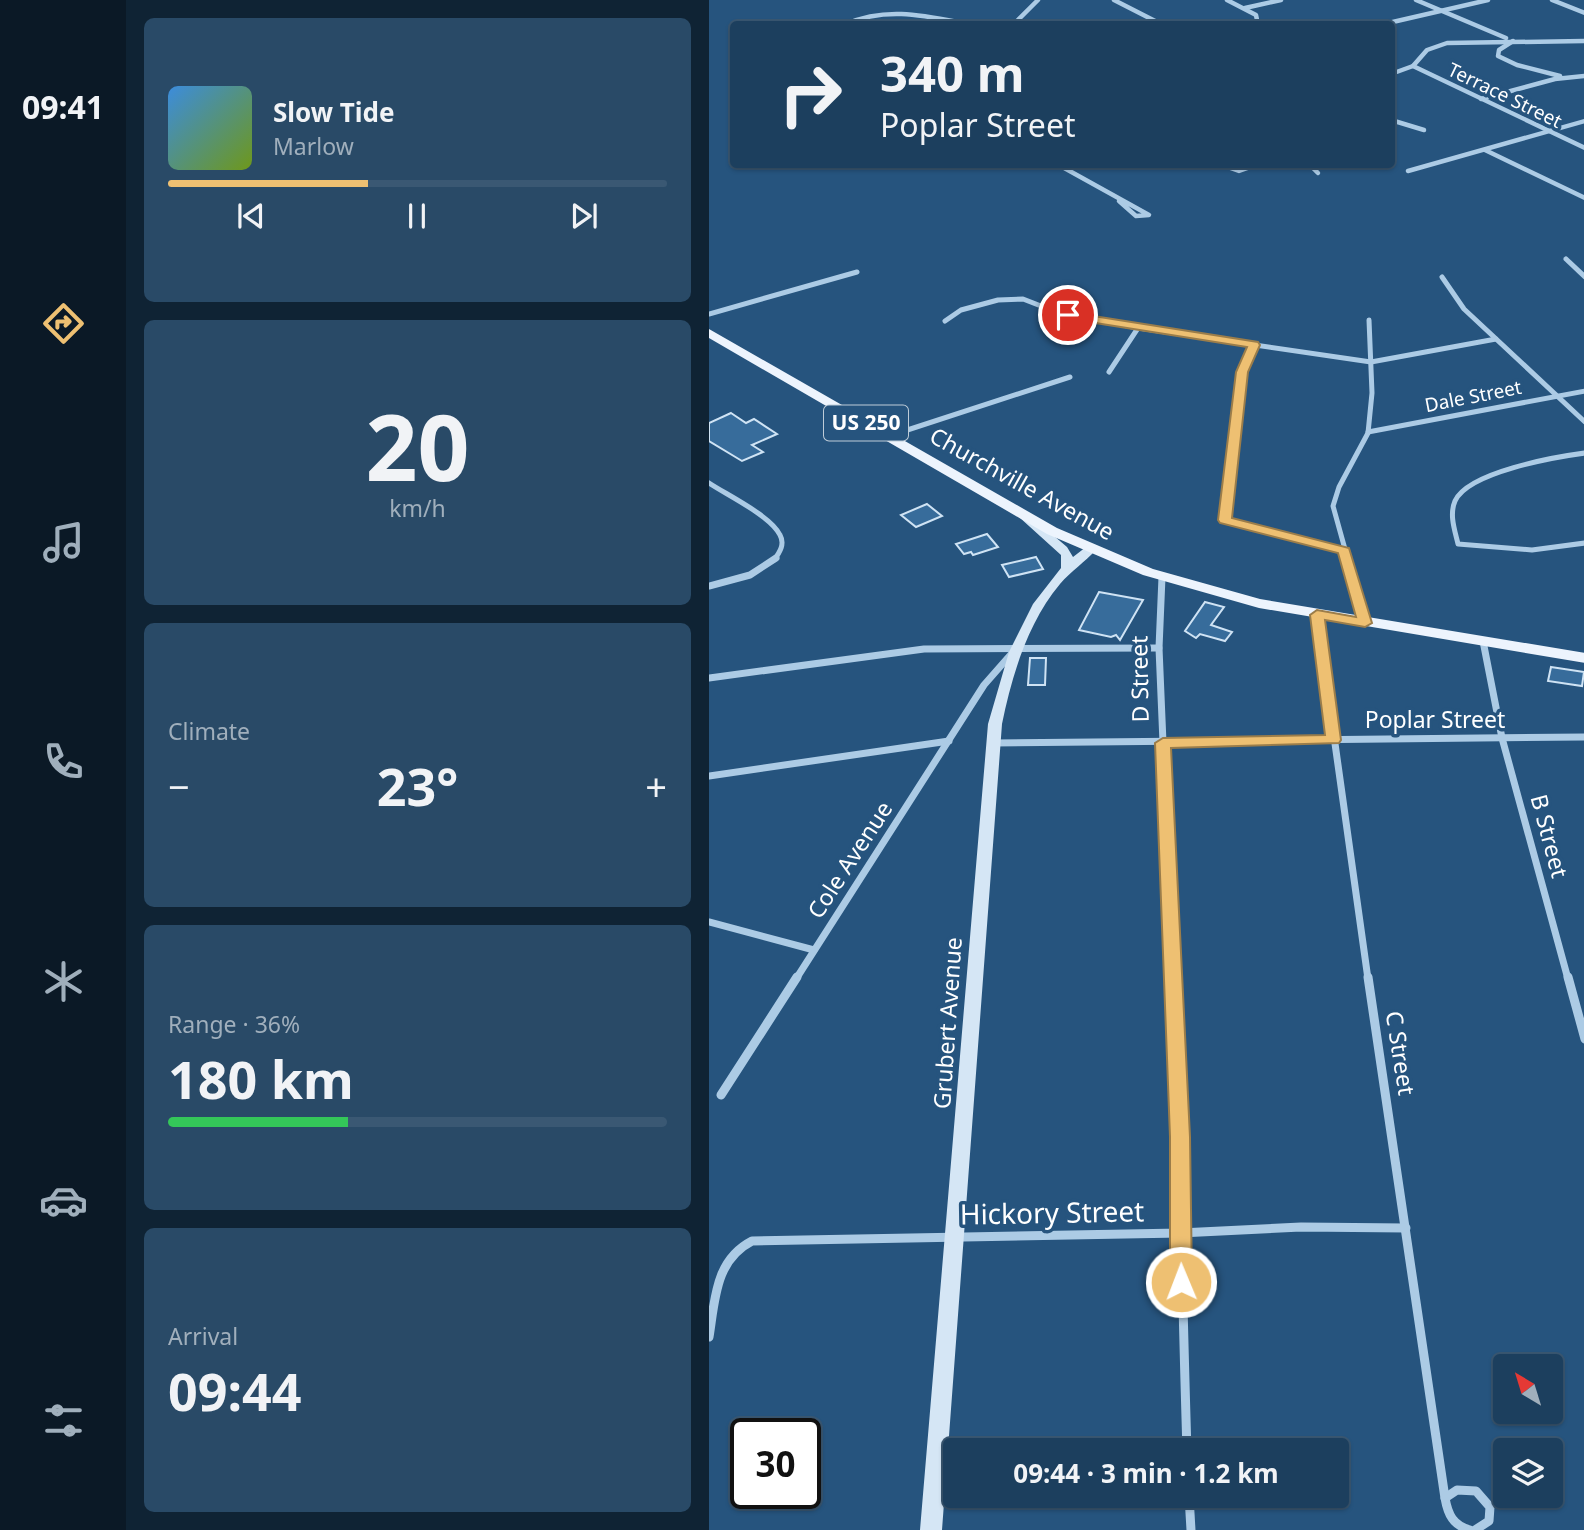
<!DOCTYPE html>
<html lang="en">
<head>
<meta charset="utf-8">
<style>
	body { margin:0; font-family:"Noto Sans",sans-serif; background:#294a67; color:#f1f3f6; height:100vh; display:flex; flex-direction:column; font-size:26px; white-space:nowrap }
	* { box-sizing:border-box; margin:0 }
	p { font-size:23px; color:#a0afbc }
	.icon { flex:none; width:38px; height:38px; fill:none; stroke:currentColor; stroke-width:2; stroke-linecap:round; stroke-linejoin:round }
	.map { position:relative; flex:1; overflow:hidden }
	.side { display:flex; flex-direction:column; gap:18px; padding:18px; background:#0f2334; width:583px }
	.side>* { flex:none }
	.banner { position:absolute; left:21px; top:21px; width:665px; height:147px; border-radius:7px; box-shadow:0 2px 5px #0004,0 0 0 2px #3a5873; background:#1c3f5e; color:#f1f3f6; overflow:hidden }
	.needle { width:46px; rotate:322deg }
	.buttons { position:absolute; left:784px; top:1354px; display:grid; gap:14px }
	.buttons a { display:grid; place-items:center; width:70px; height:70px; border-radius:7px; background:#1c3f5e; box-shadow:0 2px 5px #0004,0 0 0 2px #3a5873; font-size:35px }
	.speed { position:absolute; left:21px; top:1418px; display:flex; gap:14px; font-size:35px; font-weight:700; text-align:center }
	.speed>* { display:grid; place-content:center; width:91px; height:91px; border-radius:50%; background:#1c3f5e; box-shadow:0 2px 5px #0004,0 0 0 2px #3a5873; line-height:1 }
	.speed .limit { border:4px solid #111; border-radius:10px; background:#fff; color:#111 }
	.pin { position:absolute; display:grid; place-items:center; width:60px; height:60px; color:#fff; margin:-30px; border:4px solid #fff; border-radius:50%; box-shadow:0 2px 7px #0007 }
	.me { position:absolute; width:77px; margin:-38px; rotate:359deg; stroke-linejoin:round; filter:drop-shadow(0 0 5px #0008) }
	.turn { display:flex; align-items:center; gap:24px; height:147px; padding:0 35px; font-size:32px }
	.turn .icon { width:91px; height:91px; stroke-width:2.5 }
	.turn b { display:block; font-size:49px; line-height:60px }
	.big { font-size:52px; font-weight:700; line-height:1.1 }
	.side .tile { flex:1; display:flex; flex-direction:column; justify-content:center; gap:10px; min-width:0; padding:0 24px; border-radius:10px; background:#294a67 }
	.side .dial { align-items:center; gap:0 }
	.dial b { font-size:91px; line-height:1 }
	.song { display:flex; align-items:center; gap:21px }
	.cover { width:84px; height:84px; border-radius:10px; background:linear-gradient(135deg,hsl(210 70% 55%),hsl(80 70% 35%)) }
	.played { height:7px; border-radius:4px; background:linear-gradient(90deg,#eec072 40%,#3a5873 40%) }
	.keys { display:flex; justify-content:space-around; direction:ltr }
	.heat { display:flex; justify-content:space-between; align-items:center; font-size:38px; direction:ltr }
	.charge { height:10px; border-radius:5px; background:linear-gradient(90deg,#34c759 36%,#3a5873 0) }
	.trip { position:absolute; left:234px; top:1438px; width:406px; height:70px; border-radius:7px; background:#1c3f5e; box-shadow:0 2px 5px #0004,0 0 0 2px #3a5873; font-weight:700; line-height:70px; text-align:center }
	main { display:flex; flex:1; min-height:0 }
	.menu { display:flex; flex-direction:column; width:126px; justify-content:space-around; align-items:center; background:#0b1926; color:#a0afbc }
	.menu .icon { width:49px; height:49px }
	.menu .on { color:#eec072 }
	.menu b { font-size:32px; color:#f1f3f6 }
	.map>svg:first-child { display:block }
	.building { fill:#376c9b; stroke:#cfe3f4; stroke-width:2 }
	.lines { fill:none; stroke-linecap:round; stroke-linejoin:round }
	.street-far3 { stroke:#accbe5; stroke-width:4.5 }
	.street-far2 { stroke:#accbe5; stroke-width:5 }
	.street-far1 { stroke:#accbe5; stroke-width:7 }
	.street { stroke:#accbe5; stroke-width:9 }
	.secondary { fill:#d5e6f5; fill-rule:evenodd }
	.primary { fill:#edf4fd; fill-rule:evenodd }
	.route { fill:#eec072; stroke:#9b7d4a; stroke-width:2 }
	.labels { text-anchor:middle; stroke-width:7; stroke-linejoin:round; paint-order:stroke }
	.far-street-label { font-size:19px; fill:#fff; stroke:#26547e }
	.shield { fill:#26547e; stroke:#beccd8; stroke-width:2 }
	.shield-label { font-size:21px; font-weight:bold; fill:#fff }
	.street-label { font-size:23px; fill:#fff; stroke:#26547e }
	.near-street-label { font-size:28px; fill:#fff; stroke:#26547e }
</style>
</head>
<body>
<main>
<nav class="menu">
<b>09:41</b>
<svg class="icon on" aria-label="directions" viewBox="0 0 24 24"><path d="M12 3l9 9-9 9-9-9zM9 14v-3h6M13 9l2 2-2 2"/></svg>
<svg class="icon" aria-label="music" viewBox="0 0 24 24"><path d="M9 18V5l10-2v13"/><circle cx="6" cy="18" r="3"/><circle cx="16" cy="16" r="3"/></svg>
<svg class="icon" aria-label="phone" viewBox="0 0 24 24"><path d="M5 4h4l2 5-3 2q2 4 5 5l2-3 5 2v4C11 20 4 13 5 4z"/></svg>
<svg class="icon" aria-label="climate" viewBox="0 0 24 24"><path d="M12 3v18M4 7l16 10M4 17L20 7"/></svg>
<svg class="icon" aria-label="car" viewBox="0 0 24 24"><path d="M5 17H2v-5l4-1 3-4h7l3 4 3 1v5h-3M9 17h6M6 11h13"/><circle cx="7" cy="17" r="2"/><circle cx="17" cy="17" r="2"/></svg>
<svg class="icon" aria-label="filters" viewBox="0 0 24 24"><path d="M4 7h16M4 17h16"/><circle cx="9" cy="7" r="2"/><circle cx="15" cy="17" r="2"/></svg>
</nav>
<section class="side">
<div class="tile">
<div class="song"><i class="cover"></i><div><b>Slow Tide</b><p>Marlow</p></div></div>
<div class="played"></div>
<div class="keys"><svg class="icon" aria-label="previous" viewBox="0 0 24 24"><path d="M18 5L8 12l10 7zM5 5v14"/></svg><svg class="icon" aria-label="pause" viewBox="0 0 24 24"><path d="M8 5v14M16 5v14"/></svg><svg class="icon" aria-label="next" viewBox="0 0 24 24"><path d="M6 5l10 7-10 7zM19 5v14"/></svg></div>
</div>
<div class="tile dial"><b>20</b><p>km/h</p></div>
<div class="tile"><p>Climate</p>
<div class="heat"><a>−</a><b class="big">23°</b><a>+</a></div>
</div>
<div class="tile"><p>Range · 36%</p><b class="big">180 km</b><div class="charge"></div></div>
<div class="tile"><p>Arrival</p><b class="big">09:44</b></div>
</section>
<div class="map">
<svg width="876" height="1530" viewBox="0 0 876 1530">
	<rect width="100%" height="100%" fill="#26547e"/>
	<g class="building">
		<path d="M22,413L37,423L45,419L68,434L43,445L54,452L33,461L0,441V423Z"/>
		<path d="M218,504L233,516L207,527L192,515Z"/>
		<path d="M278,534L289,547L264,555L262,552L255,554L247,544Z"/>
		<path d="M327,557L334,569L300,577L293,565Z"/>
		<path d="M390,592L434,600L411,640L407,635L402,637L370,630Z"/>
		<path d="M496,602L515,607L502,625L523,632L516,641L491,634L487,638L476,631Z"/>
		<path d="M321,658H337L336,685H319Z"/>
		<path d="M842,667L875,672L873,686L839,681Z"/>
	</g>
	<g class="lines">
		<g class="street-far3">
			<path d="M405,0L452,24"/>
			<path d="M518,0L547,15L548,20L541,24"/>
			<path d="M707,0L797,38"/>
			<path d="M843,0L876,13"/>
			<path d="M536,8L572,0"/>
			<path d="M306,23L329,0"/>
			<path d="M137,24C178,6 217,16 259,24"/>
			<path d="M286,24H310"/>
			<path d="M675,24L779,0"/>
			<path d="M804,41L790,50L789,56L808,65L851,76"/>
			<path d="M704,66L876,148"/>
			<path d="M682,74L704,66L718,50L738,43L876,41"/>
			<path d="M772,99L846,79L876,76"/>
			<path d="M682,120L715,130"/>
			<path d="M776,150L876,198"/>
			<path d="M348,164L440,215L427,216L410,201"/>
			<path d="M510,164L530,171L550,164"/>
			<path d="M600,164L609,173"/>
			<path d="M699,171L876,121"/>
		</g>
		<g class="street-far2">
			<path d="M857,259L876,277"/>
			<path d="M733,277L755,309L876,422"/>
			<path d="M0,314L148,272"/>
			<path d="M236,321L252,310L289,300L314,299L350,313L429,328L662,362L787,339"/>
			<path d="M545,345L533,372L516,520L636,551"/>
			<path d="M400,372L429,328"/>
			<path d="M659,432L876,391"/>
			<path d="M180,436L361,377"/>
			<path d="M876,453C846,457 759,472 746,501C740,515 746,531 749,544L823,550L876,543"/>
			<path d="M0,483C18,495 62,516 71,535C76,544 71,552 65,560"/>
			<path d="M639,560L624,506L630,487L659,433L663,393L660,320"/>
		</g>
		<g class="street-far1">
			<path d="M638,558L656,623"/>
			<path d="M453,577L450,648L464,979"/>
			<path d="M0,586L41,575L67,558"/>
			<path d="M608,615L659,979"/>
			<path d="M774,641L793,738L859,979"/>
			<path d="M0,678L215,649L450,648"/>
			<path d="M284,743L876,737"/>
			<path d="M0,776L240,741"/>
			<path d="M0,922L105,950"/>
			<path d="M87,979L275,685L304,652"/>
		</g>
		<g class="street">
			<path d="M464,977C471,1135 473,1293 478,1451"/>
			<path d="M659,977L736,1498"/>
			<path d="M859,977L876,1039"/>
			<path d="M12,1095L88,977"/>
			<path d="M0,1337C6,1300 6,1260 43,1241L471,1233L592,1227L697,1228"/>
			<path d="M480,1496L482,1530"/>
			<path d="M761,1530C744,1525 739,1515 736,1498L748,1490L767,1491L781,1507L780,1521L766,1530"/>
		</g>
		<path class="secondary" d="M314,511L318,513L358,547L364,557L377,547H385L387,550C376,562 362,571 351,584C319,622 303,675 293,724L233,1530H211L279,724L300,652L324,604L352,568V555L310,517V513Z"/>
		<path class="primary" d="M0,329L348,528L444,569L551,599L876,653V663L550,608L434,575L338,534L0,338Z"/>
	</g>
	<path class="route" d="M359,312L549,342L551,345L539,372L523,518L640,548L663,623L656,627L616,620L632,740L630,743L462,748L481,1137L483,1282L480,1289L472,1291L465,1289L461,1282V1137L446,743L454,738L616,735L601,615L608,610L647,617L629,553L511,523L509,520L527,372L538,347L355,318L353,315Z"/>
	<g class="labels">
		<g class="far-street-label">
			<text transform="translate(796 95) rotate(26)" y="7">Terrace Street</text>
			<text transform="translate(764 396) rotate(-11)" y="7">Dale Street</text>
		</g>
		<rect class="shield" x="115" y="405.5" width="84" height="35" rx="5"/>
		<g class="shield-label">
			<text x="157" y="430">US 250</text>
		</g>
		<g class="street-label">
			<text transform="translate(313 484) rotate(29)" y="8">Churchville Avenue</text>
			<text transform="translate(431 679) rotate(-91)" y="8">D Street</text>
			<text x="726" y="728">Poplar Street</text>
			<text transform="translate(840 836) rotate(75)" y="8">B Street</text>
			<text transform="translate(141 860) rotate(-57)" y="8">Cole Avenue</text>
			<text transform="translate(239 1023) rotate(-86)" y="8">Grubert Avenue</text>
			<text transform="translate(691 1053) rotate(81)" y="8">C Street</text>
		</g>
		<g class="near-street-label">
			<text transform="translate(343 1213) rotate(-1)" y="10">Hickory Street</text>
		</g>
	</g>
</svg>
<div class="buttons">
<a><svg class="needle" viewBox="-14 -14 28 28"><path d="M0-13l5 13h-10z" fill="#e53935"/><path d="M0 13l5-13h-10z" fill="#a0afbc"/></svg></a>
<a><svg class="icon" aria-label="layers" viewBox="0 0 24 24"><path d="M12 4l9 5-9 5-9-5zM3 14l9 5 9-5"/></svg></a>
</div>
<div class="speed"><div class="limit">30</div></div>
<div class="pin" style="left:359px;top:315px;background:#d93025"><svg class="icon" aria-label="arrive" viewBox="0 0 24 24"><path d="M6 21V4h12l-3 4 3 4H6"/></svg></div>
<svg class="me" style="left:472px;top:1282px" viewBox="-20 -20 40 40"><circle r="17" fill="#eec072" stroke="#fff" stroke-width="3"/><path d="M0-11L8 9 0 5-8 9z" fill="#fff"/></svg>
<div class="trip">09:44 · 3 min · 1.2 km</div>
<div class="banner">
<div class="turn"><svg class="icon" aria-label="right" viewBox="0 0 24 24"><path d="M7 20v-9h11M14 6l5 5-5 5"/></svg><div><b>340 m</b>Poplar Street</div></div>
</div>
</div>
</main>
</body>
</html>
